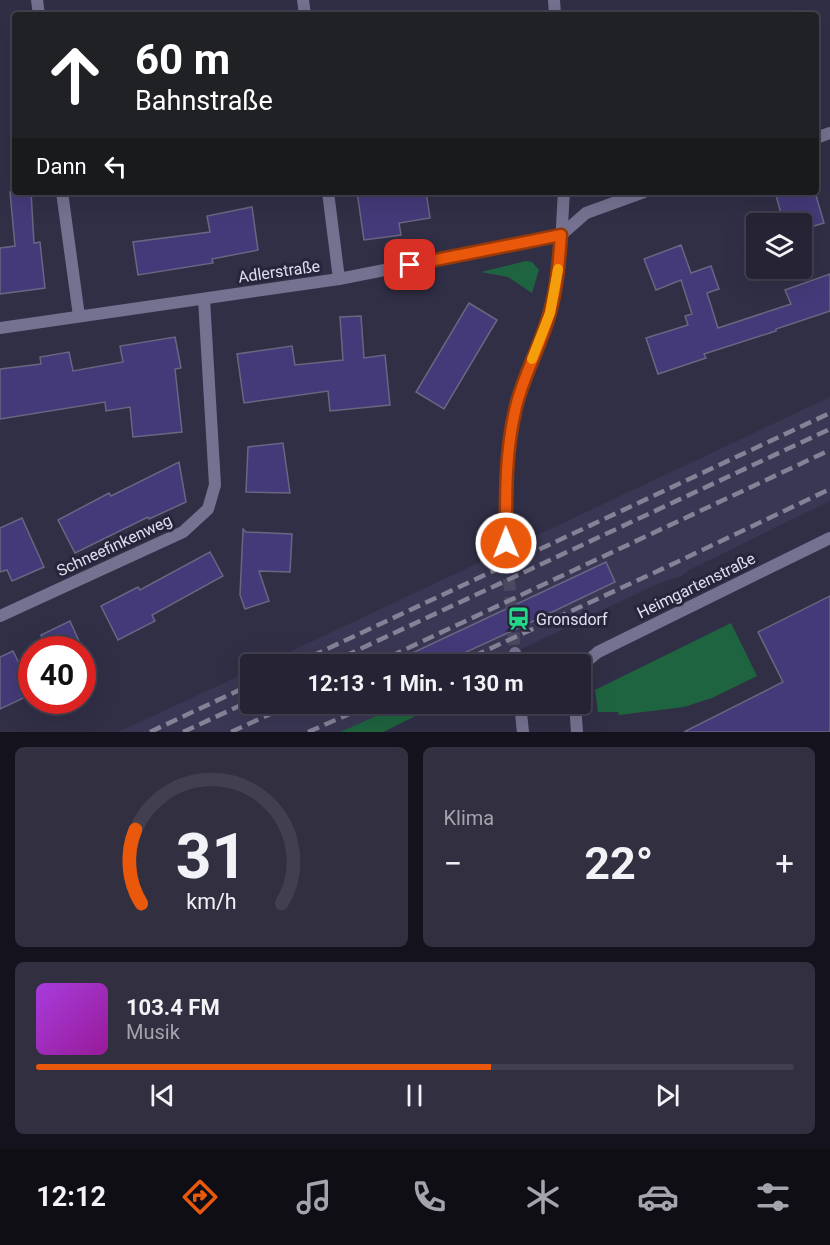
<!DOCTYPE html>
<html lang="de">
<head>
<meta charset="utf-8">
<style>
	body { margin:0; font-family:Roboto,sans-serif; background:#312f40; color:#f1f3f6; height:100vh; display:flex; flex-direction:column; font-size:22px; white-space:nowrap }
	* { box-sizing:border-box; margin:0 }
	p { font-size:20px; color:#a3a4ac }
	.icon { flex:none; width:33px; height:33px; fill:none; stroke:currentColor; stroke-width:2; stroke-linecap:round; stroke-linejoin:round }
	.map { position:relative; height:732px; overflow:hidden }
	.side { display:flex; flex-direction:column; gap:15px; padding:15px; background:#14131d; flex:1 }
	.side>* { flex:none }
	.guide { position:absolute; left:12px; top:12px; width:807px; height:183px; border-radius:6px; box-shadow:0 6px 24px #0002,0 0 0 2px #42404f; background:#202124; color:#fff; overflow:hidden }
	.controls { position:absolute; left:746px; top:213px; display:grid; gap:12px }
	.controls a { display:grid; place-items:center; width:66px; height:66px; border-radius:6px; background:#252334; box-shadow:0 6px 24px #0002,0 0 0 2px #42404f; font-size:30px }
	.speed { position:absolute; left:18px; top:636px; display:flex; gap:12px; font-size:30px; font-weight:700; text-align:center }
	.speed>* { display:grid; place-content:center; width:78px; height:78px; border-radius:50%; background:#252334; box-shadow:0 6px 24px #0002,0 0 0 2px #42404f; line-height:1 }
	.speed .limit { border:9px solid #d22; background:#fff; color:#111 }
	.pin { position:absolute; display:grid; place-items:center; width:51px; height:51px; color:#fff; margin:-26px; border-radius:12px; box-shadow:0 3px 9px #0006 }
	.me { position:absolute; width:66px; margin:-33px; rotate:359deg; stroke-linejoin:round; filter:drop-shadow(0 0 4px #0008) }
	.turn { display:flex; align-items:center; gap:21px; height:126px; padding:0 24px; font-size:27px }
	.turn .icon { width:78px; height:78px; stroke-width:2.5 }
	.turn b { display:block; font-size:42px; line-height:51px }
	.then { display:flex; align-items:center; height:57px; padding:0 24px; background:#0003; gap:12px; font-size:22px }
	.big { font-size:45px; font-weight:700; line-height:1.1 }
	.side .tile { flex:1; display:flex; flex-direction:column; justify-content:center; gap:9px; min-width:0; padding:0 21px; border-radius:9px; background:#312f40 }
	.side .dial { align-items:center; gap:0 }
	.dial svg { height:156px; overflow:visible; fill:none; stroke:#42404f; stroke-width:7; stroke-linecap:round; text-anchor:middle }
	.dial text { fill:#f1f3f6; stroke:none }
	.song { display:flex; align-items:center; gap:18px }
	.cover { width:72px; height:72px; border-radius:9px; background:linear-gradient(135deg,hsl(280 70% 55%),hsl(300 70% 35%)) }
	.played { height:6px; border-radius:3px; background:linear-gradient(90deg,#ea580c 60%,#42404f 60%) }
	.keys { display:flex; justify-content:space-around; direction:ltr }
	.heat { display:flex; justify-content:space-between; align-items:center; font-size:33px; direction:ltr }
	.side .tiles { flex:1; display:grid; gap:15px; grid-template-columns:1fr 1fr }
	.tile:last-child { grid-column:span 2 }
	.trip { position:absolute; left:240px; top:654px; width:351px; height:60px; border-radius:6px; background:#252334; box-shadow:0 6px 24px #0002,0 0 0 2px #42404f; font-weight:700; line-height:60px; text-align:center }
	.dock { display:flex; height:96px; justify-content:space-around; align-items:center; background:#0f0e15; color:#a3a4ac }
	.dock .icon { width:42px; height:42px }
	.dock .selected { color:#ea580c }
	.dock b { font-size:27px; color:#f1f3f6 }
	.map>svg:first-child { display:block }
	.built { fill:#3a3754 }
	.green { fill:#1f6440 }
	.building { fill:#443a79; stroke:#686781; stroke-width:1.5 }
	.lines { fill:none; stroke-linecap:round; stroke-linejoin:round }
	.tertiary-tunnel { stroke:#4b495f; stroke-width:12; stroke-dasharray:12 6; stroke-linecap:butt }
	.minor { stroke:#757291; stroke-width:12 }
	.tertiary { stroke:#757291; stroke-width:12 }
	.rail { stroke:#848296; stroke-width:4.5; stroke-dasharray:12 6; stroke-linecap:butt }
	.route-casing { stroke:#983908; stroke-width:15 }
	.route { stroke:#ea580c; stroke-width:10 }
	.slow { stroke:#f59e0b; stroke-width:10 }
	.labels { text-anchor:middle; stroke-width:6; stroke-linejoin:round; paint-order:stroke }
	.street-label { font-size:16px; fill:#e0dfee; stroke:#27253c }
	.poi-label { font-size:16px; fill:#e0dfee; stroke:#27253c; text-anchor:start }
</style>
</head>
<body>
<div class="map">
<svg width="830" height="732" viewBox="0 0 830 732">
	<rect width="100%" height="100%" fill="#312f46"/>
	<g class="built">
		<path d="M830,397V501L689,570L681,576L657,584L490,664H264Z"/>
		<path d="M250,671V704H403L340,732H118Z"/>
	</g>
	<g class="green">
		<path d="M526,261L532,262L539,270L532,293L508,277L481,272Z"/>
		<path d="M731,623L757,676L712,698L684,707L619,715L618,712H598L595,690Z"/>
		<path d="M403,704H445L430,709L383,732H340Z"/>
	</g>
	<g class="building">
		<path d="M10,192H31L34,243L40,242L45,288L0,294V248L15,246Z"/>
		<path d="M357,192H426L430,218L399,223L401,235L364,240Z"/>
		<path d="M775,192H815L824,223L801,230V224H784Z"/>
		<path d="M252,207L258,250L212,259L213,263L138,275L133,242L210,232L207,216Z"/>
		<path d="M681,245L691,273L711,266L719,289L707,293L718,328L791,304L785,290L830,274V311L776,329V331L704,354L706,358L658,374L646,338L688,325L685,316L692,314L681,280L656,290L644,259Z"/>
		<path d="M469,303L497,320L444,409L416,392Z"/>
		<path d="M361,316L364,358L385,355L390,405L330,411L328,391L244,403L237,354L292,346L295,365L343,360L340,317Z"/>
		<path d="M175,337L181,368L175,369L182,432L133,437L130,407L106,411L105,402L0,419V369L41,364L40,357L69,352L73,371L123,362L120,346Z"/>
		<path d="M283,443L290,493L246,492L248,447Z"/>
		<path d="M179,462L186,502L149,519L148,517L75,553L58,520L109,493L111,496Z"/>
		<path d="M22,518L44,567L12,581L7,570L0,572V528Z"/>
		<path d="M243,529L246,532L292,534L290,572L259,571L269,601L245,609L240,595Z"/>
		<path d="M210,552L223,576L152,615L155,621L118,640L101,606L138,587L140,590Z"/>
		<path d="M606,562L615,582L525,625L440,664H389Z"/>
		<path d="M830,596V732H684L783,682L758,632Z"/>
		<path d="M70,621L83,650H48L41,635Z"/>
		<path d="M13,651L32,689V694L0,709V657Z"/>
	</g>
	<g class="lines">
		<path class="tertiary-tunnel" d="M506,543L515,653"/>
		<g class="minor">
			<path d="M37,0L39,15"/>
			<path d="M303,0L305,15"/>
			<path d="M816,138L830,133"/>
			<path d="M62,192L79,316"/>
			<path d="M328,192L339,279"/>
			<path d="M0,328L339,279L561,235L586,213L644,192"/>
			<path d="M0,616L183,532L208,509L215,485L204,299"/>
			<path d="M580,667L598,652L830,538"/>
			<path d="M575,704L577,732"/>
		</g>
		<g class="tertiary">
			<path d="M554,0L555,15"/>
			<path d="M506,543C505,498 505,454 515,410C522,377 538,347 549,315C562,277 561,232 564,192"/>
			<path d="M515,653L516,664"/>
			<path d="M520,704L523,732"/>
		</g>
		<g class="rail">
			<path d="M295,664L830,413"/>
			<path d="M328,664L830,429"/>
			<path d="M374,664L830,450"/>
			<path d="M457,664L675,563L830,489"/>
			<path d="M150,732L250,685"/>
			<path d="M183,732L250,701"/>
			<path d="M231,732L292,704"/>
			<path d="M308,732L372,704"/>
		</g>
	</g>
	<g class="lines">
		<defs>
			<path id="route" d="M410,265L561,235C559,261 557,287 550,312C541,346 522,377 515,411C505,455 506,498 506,543"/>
		</defs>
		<use href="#route" class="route-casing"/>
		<use href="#route" class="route"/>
		<path class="slow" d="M532,359L550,313L558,269"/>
	</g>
	<defs>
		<symbol id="station-bare" viewBox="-9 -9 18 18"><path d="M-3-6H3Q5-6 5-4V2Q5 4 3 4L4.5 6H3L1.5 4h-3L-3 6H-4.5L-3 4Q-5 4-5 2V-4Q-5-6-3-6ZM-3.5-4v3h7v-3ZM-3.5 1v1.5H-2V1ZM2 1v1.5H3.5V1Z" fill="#22d887" stroke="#27253c" stroke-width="2.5" paint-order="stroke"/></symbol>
	</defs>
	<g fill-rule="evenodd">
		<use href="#station-bare" x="502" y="602" width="33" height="33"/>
	</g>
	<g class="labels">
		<g class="street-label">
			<text transform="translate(279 271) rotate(-8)" y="6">Adlerstraße</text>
			<text transform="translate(114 545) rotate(-25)" y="6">Schneefinkenweg</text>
			<text transform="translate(696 585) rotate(-26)" y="6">Heimgartenstraße</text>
		</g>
		<g class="poi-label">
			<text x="536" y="625">Gronsdorf</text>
		</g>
	</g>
</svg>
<div class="controls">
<a><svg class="icon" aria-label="layers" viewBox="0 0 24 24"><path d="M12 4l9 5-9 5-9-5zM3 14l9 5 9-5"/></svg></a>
</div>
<div class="speed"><div class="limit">40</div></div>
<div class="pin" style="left:410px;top:265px;background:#d93025"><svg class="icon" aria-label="arrive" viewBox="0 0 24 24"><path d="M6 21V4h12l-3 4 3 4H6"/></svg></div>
<svg class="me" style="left:506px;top:543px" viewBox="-20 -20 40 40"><circle r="17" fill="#ea580c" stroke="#fff" stroke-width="3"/><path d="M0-11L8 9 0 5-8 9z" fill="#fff"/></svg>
<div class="trip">12:13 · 1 Min. · 130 m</div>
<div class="guide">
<div class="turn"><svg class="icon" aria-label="ahead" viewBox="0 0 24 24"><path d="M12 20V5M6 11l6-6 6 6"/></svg><div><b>60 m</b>Bahnstraße</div></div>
<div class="then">Dann<svg class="icon" aria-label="left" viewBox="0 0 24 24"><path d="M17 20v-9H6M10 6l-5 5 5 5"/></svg></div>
</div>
</div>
<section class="side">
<div class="tiles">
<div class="tile dial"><svg viewBox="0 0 100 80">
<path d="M14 69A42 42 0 1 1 86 69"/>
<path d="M14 69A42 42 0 0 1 11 31" stroke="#ea580c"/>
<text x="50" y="56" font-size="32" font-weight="700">31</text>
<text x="50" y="72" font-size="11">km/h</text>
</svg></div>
<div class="tile"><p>Klima</p>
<div class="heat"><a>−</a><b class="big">22°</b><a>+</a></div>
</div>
<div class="tile">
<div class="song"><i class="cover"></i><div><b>103.4 FM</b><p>Musik</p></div></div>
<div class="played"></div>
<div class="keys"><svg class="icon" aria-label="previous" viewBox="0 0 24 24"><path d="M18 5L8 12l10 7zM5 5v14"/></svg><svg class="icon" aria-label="pause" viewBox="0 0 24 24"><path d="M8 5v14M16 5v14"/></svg><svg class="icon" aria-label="next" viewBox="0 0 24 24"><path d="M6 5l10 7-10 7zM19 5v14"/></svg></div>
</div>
</div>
</section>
<nav class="dock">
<b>12:12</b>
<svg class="icon selected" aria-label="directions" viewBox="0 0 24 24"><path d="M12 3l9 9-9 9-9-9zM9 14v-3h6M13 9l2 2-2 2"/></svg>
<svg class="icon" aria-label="music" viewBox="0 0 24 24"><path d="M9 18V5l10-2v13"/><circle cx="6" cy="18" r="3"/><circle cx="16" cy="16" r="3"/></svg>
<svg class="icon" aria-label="phone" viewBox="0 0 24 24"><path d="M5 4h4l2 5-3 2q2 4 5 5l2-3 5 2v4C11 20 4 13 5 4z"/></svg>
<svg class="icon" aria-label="climate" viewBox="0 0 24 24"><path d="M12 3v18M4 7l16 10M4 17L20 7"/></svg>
<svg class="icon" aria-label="car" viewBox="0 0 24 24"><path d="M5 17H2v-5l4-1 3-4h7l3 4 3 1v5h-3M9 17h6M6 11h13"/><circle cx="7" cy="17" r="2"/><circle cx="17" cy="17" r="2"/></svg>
<svg class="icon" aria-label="filters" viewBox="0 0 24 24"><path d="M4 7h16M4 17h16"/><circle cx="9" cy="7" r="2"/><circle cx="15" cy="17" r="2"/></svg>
</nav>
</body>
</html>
